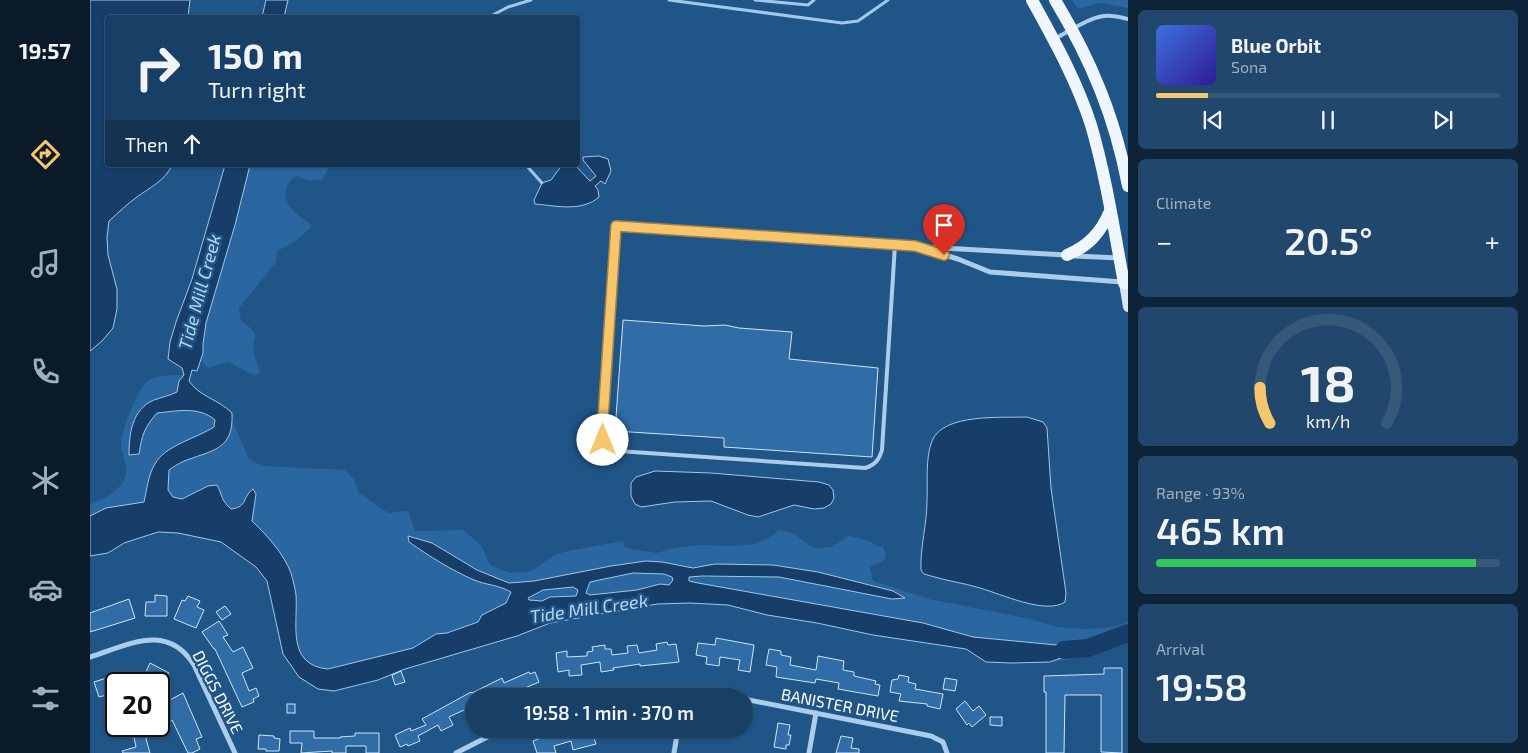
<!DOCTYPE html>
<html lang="en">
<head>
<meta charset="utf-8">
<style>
	body { margin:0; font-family:"Exo 2",sans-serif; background:#21476c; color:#f1f3f6; height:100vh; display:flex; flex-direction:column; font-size:19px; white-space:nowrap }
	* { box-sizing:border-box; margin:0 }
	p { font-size:16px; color:#9fafbf }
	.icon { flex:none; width:28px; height:28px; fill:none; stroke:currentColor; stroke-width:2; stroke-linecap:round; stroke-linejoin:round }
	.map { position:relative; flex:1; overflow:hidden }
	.side { display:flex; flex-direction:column; gap:10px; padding:10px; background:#0d2338; width:400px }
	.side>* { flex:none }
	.hud { position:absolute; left:15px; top:15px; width:475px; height:152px; border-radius:5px; box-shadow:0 1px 4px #0004,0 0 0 1px #36597a; background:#184066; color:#f1f3f6; overflow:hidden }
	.speed { position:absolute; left:15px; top:672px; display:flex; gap:10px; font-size:25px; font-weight:700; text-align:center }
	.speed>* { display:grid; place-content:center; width:65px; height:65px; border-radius:50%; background:#184066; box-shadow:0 1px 4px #0004,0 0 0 1px #36597a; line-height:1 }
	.speed .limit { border:2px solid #111; border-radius:8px; background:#fff; color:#111 }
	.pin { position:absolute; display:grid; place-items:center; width:42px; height:42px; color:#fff; margin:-51px -21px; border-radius:50% 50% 50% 0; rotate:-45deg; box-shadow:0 0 5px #0007 }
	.pin .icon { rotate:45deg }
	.me { position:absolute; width:55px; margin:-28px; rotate:0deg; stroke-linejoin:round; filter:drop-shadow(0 0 4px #0008) }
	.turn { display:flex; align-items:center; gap:18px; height:105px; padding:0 20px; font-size:22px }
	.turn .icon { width:65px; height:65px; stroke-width:2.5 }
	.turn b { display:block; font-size:35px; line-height:42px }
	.then { display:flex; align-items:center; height:48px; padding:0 20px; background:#0003; gap:10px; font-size:19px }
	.big { font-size:38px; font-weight:600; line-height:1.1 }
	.side .card { flex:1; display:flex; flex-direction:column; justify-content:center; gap:8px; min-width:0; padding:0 18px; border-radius:8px; background:#21476c }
	.side .dial { align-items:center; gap:0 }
	.dial svg { height:130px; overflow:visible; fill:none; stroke:#36597a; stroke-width:7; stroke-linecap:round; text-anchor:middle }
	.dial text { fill:#f1f3f6; stroke:none }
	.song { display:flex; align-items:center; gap:15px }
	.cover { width:60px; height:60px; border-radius:8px; background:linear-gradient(135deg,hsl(220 70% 55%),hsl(250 70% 35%)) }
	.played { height:5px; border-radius:2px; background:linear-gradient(90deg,#f7c66c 15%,#36597a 15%) }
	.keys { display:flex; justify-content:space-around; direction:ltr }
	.heat { display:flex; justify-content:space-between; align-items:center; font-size:28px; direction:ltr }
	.charge { height:8px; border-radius:4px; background:linear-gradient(90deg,#34c759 93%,#36597a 0) }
	.trip { position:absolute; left:375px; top:688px; width:288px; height:50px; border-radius:25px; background:#184066; box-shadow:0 1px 4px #0004,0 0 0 1px #36597a; font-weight:600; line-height:50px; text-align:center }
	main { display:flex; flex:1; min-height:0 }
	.tab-bar { display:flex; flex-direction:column; width:90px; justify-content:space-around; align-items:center; background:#0a1a29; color:#9fafbf }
	.tab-bar .icon { width:35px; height:35px }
	.tab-bar .selected { color:#f7c66c }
	.tab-bar b { font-size:22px; color:#f1f3f6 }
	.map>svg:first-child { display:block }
	.green { fill:#2a67a1 }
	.water { fill:#163e68; stroke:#9fc8ec; fill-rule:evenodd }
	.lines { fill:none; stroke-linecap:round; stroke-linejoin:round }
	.stream { stroke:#9fc8ec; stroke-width:3 }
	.river { stroke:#163e68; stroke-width:18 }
	.building { fill:#306ca6; stroke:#d0e5f8 }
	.service { stroke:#abccea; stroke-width:4 }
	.minor { stroke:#abccea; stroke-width:5 }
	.secondary { stroke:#d7e7f8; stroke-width:10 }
	.primary { stroke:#f0f6fe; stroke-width:12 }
	.route-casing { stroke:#a18146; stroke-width:12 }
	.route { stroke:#f7c66c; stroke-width:9 }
	.labels { text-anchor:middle; stroke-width:5; stroke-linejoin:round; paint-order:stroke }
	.street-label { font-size:16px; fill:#fff; stroke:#205588 }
	.water-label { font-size:18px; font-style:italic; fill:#b7d6f2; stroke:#205588 }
</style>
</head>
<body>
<main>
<nav class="tab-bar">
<b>19:57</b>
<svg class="icon selected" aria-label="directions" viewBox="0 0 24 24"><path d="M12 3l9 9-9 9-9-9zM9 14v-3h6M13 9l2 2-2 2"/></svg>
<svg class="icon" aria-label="music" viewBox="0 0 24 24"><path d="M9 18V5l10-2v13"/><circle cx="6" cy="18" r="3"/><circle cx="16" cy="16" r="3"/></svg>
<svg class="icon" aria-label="phone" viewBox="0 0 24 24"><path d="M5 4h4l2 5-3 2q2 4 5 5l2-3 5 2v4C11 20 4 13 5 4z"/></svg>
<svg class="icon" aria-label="climate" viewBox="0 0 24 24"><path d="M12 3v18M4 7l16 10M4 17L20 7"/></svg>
<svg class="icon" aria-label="car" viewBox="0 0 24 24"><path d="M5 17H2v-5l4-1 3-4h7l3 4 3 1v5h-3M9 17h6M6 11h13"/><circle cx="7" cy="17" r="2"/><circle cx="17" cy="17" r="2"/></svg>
<svg class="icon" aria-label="filters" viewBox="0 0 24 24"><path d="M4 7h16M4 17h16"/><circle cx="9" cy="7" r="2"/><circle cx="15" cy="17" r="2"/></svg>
</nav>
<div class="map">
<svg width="1038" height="753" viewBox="0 0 1038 753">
	<rect width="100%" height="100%" fill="#205588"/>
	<g class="green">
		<path d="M982,0H1038V8L1010,3L988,9Z"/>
		<path d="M160,165H240L232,180L219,181L206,176C195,183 192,197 200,207C206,214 215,220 222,226L206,241L187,251L186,262L149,308L151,321C174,337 161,333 164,352C165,359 168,366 170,373L164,375L138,362L118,368L111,361L116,323L145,225Z"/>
		<path d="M82,375H94L89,381L87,392L62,401L50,410L49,454C52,434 54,428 67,413C87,411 109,406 125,420L124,427C107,438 74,447 65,464C58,475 57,490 54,502L16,508L0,516V504C12,499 28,493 34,480C40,468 31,455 31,443C32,429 48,387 59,380C66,376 75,376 82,375Z"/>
		<path d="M142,420L159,459L172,466L255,470L263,478L269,493L298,513L318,511L325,531L373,530L391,545L400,565L420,573L441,571L465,555L478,551L533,541L535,548L567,553L580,549L609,545L645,546L665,544L678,539L689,530L703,533L720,546L726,548L741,547L759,536L780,541L786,546L793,547L796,555L793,561L780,567L783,581L839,599L940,619L967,627L995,629L1023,627L1038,622V640L983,659L960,662L996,649L950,643L883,637L833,623L608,583L599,581V577H689L802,599L803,591L728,572L683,565L625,564L603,568L572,562L556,561L521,566L444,581L419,583L387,570L342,543H319C340,556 361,570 384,580C396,585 408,585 421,592L416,603L392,615L388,622L357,633L346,634L323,648L248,668C198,676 208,629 206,596C206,589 203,581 201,574C195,556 175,533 162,521L166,494L159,492C154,503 152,508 141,509L131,498L130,490L118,486L92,499L83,497L78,490L79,470L92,462L130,448L140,431Z"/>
		<path d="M543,573L574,574L582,577L583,580L579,585L570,584L547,590L500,595L496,593L500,582Z"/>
		<path d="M483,587L488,590L486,596L465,597L456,598L452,601L438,600V597L453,590Z"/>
	</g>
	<g class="water">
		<path d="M0,0H100L98,17L18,18V165H82C76,180 59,188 47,197C37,204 28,213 19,221L17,237L18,255L27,289V309L23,328L12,341L0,351Z"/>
		<path d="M176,0H198L194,17H172Z"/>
		<path d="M509,156L518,159L521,171L515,184L511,181L505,186L508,190L509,197C492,212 467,206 445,204L444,200L452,183L461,180L472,165H485L500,181L506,176L493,160V157Z"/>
		<path d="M135,165H160L145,225L116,323L113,344V353L107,371L102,370L99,381C110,397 128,399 142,413C144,452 120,450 92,462C88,464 83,467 79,470L78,490L83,497L92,499L118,486L127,485C133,496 130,499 141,509C158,507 152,497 163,489L166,494L162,521C176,534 194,554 201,573C203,580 205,588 206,595C208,624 196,665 238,669L323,648L346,634L357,633L388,622L392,615L416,603L421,592C409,585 396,585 384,580C361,570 339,556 319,542L318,536L342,543L387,570L419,583L444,581L521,566L556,561L572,562L603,568L625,564L683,565L728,572L803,591L815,598L802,599L689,577L612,576L599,577V581L608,583L833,623L883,637L998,648L960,662L922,663L896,662L876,649L783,635L727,623L677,615L638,605L600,603L567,604L460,623L427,636L315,669L288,680L244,691L228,689L209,677L193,654L177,581L166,567L131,542L88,533L68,532L34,543L18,553L0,556V516L16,508L54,502C57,490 58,475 65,464C74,446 107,438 124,427L125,420C109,406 87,411 67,413C54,428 52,435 49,454L39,455C39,434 42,409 64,400C72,397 79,396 87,392L89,381L94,375L92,368L78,359L80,342L86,322L102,279ZM543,573L574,574L582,577L583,580L579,585L570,584L547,590L500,595L496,593L500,582ZM483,587L488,590L486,596L460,597L452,601L439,600L438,598L453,590Z"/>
		<path d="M937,417L953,422L957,428L961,488L976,593L975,602C956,615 911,594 890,588C874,583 857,581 841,576L834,574L831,570C830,547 837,524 837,501C838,483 835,458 842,441C853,413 912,418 937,417Z"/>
		<path d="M565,471L621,473L729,482L739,485L743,490L744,498L741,504L734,508L724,509L704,505L668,517L658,515L621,501L585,502L551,507L545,504L541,496V483L546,477Z"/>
	</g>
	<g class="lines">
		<g class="stream">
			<path d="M579,0L752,23L768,21L798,0"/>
			<path d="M665,0L718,5L724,0"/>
			<path d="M397,18L418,7L441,0"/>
			<path d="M436,165L452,183"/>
		</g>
		<path class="river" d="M974,650L998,648L1038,633"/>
	</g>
	<g class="building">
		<path d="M533,320L614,326L635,325L649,328L702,332L699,359L788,368L782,457L634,447V438L525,431Z"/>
		<path d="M65,595L77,596V616H55L56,602H65Z"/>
		<path d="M98,596L110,601L107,607L114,610L106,628L84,619L92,600L95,601Z"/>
		<path d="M39,599L45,618L0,632V613Z"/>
		<path d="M135,606L141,614L132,620L126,612Z"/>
		<path d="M129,621L138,635L133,637L143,652L153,647L163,668L152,673L159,691L166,688L169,696L163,699L164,702L152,707L125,649H124L112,632Z"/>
		<path d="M626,638L664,645L660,672L648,670L650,660L630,657L629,666L616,664L617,657L606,655L608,643L625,645Z"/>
		<path d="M577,642L578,645L586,644L589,662L550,666V664L523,668L524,670L511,672L510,662L491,665L492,675L479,676V670L468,672L466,653L477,651V657L497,656V652L503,651L502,647L515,645V649H521L522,655L538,653L537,646L547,645L549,653L567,650L566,644Z"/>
		<path d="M679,649L691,651V655L701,657L700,665L726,670L728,656L754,661L753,670L764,672V676L786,681L785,684L790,685L788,696L748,689L749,683L726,679L725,683L686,677L687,667L676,665Z"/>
		<path d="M60,663L79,673L73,685L54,676Z"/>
		<path d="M1014,668H1032V753L1011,752V695H975L974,753H956V692H954V676L1014,674Z"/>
		<path d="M311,671L315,682L305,685L302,675Z"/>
		<path d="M439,672L440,674L445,672L449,682L416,696H384V723L376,709L359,717L363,725L351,731L348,725L328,736L330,741L318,746L317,744L310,747L305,735L320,728L321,731L336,725L332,719L381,692L382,693L412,678L414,683Z"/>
		<path d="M26,675L30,684H26V709L20,694L9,697L4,682Z"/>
		<path d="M809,675L819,677L818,682L826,684L825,689L853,694L850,709L837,706V704L809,701L811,694L800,692L802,680L808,679Z"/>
		<path d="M855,678L867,680L865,691L853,689Z"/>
		<path d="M93,693L112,737L106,739L110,749L102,753H98L82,720L79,722L74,712L79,709L76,702Z"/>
		<path d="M875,701L883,711L889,706L896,715L882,727L879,723L877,725L866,709Z"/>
		<rect x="197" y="704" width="8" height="9"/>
		<path d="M900,717H912V726L900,725Z"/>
		<path d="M688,723L700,725L698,735H701L699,745H696V749L684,747Z"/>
		<path d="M485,729H491L492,734L512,729H539V734L504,738L506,744L483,750L481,741L464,746L466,753H447L443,741L451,738V736L461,732L462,735Z"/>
		<path d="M618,729H630L628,738L617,736Z"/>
		<path d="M200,731H224V738H250V737L265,736V733H289V753H276V746H256V753H242V751L211,753L212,743H200Z"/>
		<path d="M55,735L60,753H33L32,751L46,747L44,738Z"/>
		<path d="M169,735L184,736V738L190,739L189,751H176V749H168Z"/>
		<path d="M751,736L763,738L761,748L769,749V753H746Z"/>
	</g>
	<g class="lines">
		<g class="service">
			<path d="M966,38C980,31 998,18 1014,16C1022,15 1030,17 1038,19"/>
			<path d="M805,245L792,450C789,460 785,465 775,468L528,451C519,449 514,444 512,435L526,226L825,246"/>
		</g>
		<g class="minor">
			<path d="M825,246L868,259L900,272L1032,282"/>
			<path d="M835,247L976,255"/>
			<path d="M985,256L1029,258"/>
			<path d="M0,657C39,645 77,622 104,665L145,753"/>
			<path d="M534,696L592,691L641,696"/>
			<path d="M654,699L841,736L853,742L857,753"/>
			<path d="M366,753L413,729"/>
			<path d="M584,753L588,729"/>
			<path d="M719,753L726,713"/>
		</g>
		<path class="secondary" d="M1034,283L1038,307"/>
		<g class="primary">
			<path d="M942,0C964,40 987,81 1001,125C1016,176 1024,230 1034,283H1038"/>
			<path d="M965,0C1001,60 1025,117 1038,186"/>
			<path d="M977,255C999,246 1011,232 1020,211"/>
		</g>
	</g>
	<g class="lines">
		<defs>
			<path id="route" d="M513,440L512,434L526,226L825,246L854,255"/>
		</defs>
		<use href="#route" class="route-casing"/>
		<use href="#route" class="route"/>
	</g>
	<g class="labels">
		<g class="street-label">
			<text transform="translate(128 692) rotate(63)" y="6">DIGGS DRIVE</text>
			<text transform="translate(750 705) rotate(11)" y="6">BANISTER DRIVE</text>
		</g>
		<g class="water-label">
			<text transform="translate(110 292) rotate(-75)" y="6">Tide Mill Creek</text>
			<text transform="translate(499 609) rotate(-8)" y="6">Tide Mill Creek</text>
		</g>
	</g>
</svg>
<div class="speed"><div class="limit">20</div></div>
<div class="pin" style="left:854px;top:255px;background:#d93025"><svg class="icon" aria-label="arrive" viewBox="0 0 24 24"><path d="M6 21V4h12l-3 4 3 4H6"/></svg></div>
<svg class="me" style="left:513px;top:440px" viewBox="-20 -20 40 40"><circle r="19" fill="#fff"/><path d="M0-13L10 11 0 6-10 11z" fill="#f7c66c"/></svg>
<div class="trip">19:58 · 1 min · 370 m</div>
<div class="hud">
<div class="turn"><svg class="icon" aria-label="right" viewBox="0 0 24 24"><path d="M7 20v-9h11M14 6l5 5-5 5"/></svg><div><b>150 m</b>Turn right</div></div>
<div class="then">Then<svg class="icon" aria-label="ahead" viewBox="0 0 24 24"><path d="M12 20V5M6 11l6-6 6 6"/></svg></div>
</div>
</div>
<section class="side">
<div class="card">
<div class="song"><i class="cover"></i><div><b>Blue Orbit</b><p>Sona</p></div></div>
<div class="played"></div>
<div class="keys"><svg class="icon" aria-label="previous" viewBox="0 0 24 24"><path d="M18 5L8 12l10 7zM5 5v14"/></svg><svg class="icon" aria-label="pause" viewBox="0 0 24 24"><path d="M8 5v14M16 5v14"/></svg><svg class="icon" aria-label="next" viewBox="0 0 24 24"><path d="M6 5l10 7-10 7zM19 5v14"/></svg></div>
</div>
<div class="card"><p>Climate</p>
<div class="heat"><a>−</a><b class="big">20.5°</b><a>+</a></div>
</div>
<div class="card dial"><svg viewBox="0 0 100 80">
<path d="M14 69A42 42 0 1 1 86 69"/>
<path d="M14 69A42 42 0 0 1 8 47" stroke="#f7c66c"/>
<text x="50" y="56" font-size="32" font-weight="700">18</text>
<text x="50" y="72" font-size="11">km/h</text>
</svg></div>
<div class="card"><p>Range · 93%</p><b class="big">465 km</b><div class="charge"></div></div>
<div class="card"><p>Arrival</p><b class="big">19:58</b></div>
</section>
</main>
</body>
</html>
